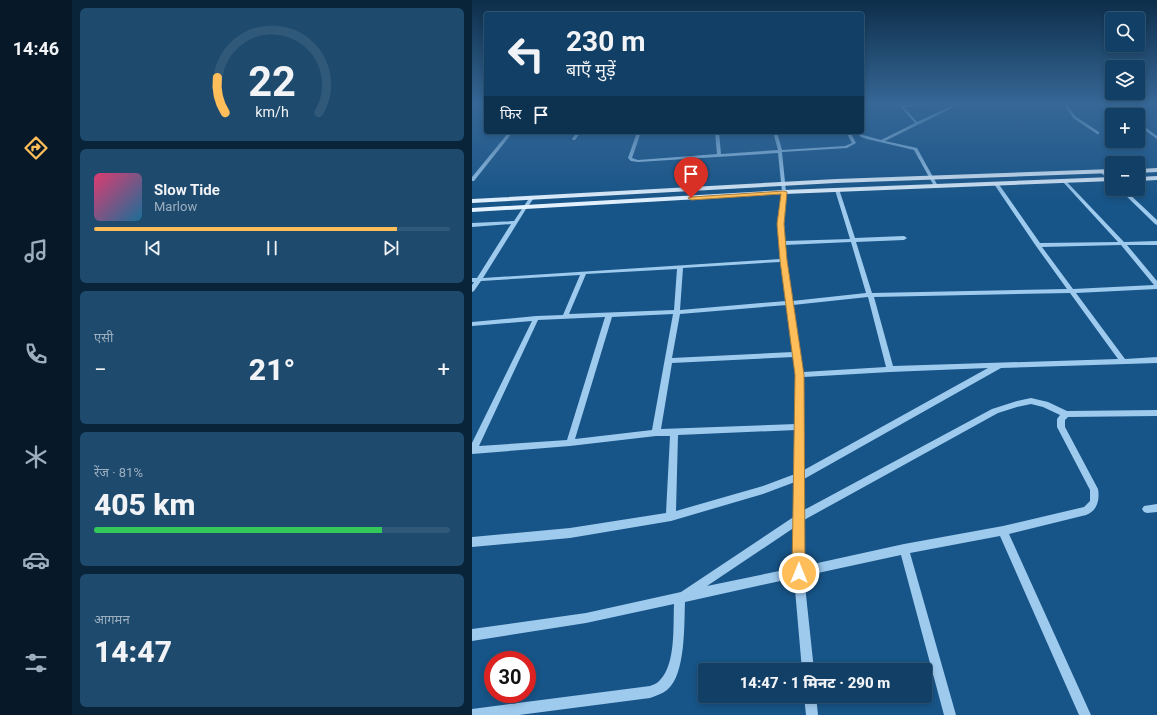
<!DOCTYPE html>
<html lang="hi">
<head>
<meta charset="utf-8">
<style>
	body { margin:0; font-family:Roboto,"Noto Sans Devanagari",sans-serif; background:#1e4a6e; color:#f1f3f6; height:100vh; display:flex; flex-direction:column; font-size:15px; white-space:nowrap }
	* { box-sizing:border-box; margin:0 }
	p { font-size:13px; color:#9cafbf }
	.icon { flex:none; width:22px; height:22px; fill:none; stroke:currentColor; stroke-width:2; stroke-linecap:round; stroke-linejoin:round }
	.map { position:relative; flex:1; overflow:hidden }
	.sheet { display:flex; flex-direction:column; gap:8px; padding:8px; background:#092338; width:400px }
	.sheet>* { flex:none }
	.banner { position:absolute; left:12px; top:12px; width:380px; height:122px; border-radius:4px; box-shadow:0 2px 6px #0003,0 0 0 1px #305879; background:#113f65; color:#f1f3f6; overflow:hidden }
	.fabs { position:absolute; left:633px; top:12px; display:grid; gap:8px }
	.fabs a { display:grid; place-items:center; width:40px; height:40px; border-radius:4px; background:#113f65; box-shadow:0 2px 6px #0003,0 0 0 1px #305879; font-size:20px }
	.speed { position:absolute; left:12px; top:651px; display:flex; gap:8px; font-size:20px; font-weight:700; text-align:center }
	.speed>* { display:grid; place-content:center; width:52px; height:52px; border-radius:50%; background:#113f65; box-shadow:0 2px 6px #0003,0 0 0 1px #305879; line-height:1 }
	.speed .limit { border:6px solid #d22; background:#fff; color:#111 }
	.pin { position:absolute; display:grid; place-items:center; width:34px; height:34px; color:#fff; margin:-41px -17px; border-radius:50% 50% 50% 0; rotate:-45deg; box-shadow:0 0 4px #0007 }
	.pin .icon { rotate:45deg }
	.me { position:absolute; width:44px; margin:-22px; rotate:0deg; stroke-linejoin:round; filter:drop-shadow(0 0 3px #0008) }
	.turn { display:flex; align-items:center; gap:14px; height:84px; padding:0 16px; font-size:18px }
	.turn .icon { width:52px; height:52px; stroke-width:2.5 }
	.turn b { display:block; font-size:28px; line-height:34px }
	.then { display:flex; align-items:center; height:38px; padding:0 16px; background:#0003; gap:8px; font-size:15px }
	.big { font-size:30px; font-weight:800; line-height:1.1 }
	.sheet .card { flex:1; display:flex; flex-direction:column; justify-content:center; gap:6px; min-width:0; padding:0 14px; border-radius:6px; background:#1e4a6e }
	.sheet .dial { align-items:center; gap:0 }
	.dial svg { height:104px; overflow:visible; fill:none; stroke:#305879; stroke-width:7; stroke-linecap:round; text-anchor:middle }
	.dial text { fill:#f1f3f6; stroke:none }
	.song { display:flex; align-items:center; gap:12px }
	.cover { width:48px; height:48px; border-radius:6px; background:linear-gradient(135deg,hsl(340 70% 55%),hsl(200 70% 35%)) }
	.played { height:4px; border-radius:2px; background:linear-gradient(90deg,#ffbe5a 85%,#305879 85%) }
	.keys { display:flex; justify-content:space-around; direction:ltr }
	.heat { display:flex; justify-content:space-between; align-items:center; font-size:22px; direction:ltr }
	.charge { height:6px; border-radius:3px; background:linear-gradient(90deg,#34c759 81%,#305879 0) }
	.trip { position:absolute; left:226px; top:663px; width:234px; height:40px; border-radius:4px; background:#113f65; box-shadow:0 2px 6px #0003,0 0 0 1px #305879; font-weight:800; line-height:40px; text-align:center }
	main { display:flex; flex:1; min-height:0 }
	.tab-bar { display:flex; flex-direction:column; width:72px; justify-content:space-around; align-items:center; background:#071928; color:#9cafbf }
	.tab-bar .icon { width:28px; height:28px }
	.tab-bar .on { color:#ffbe5a }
	.tab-bar b { font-size:18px; color:#f1f3f6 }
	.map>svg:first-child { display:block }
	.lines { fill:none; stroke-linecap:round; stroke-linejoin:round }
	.minor { fill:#9ecaee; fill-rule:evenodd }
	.major { fill:#e4f2ff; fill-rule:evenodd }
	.route { fill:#ffbe5a; stroke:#a67c3a }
</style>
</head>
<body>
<main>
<nav class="tab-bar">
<b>14:46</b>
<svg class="icon on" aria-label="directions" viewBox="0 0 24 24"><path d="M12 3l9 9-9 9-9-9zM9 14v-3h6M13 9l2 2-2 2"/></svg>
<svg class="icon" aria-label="music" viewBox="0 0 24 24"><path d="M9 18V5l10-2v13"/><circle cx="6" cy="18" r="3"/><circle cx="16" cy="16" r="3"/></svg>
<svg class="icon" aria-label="phone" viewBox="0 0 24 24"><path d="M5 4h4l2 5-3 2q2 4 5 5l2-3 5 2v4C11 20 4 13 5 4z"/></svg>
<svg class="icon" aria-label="climate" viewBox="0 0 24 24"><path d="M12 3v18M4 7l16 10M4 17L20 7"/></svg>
<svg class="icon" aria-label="car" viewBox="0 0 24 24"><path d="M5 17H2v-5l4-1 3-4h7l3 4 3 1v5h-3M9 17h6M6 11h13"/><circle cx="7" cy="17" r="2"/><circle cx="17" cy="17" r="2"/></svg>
<svg class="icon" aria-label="filters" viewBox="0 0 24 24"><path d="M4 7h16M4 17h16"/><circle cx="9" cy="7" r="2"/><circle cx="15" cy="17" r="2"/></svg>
</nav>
<section class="sheet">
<div class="card dial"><svg viewBox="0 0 100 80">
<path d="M14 69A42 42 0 1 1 86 69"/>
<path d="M14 69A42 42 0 0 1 8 42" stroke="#ffbe5a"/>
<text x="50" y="56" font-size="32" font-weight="700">22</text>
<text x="50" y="72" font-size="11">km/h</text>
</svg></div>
<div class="card">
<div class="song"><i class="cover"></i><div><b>Slow Tide</b><p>Marlow</p></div></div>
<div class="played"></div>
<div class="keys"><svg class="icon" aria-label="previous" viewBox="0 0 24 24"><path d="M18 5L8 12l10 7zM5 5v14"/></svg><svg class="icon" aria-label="pause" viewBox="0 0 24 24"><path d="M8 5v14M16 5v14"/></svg><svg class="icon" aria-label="next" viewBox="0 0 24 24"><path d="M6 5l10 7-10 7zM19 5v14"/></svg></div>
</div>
<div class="card"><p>एसी</p>
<div class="heat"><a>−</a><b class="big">21°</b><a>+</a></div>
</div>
<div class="card"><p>रेंज · 81%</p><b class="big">405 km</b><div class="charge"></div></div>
<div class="card"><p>आगमन</p><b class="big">14:47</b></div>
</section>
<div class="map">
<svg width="685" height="715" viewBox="0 0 685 715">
	<rect width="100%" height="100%" fill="#175487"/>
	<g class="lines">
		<g class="minor">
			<path d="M426,104H429L431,105L474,104L432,107L445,122L484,104H488L413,141L445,148L466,186V187L462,186L442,150L395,139L389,137L384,132H388L391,135L409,140L443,123Z"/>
			<path d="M592,104H594L603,116L627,132V134H625L601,118Z"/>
			<path d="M640,104H644L657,115H653Z"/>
			<path d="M666,122L685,136V139L666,125Z"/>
			<path d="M37,132H41L2,181H0V177Z"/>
			<path d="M105,132H109L103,140H101L100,139Z"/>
			<path d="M165,132H169L160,158L166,160L245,154L243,132H247L249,154L306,150L301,132H305L310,150L373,146L380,143L374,132H378L384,143L375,148L310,152L314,192L312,224L313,241L378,239L363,190L367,189L383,238L432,236L435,238L432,240L384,242L400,293L595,289L564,246L522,184L524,183H526L568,243L646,242L591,182V181L593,180L652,242L685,241V245H655L685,281V289L604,293L653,359L685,357V363L529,368L332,479V510L520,409L545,401L559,398L576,402L595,411L685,410V416L596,417L593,420V427L626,489C628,500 625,511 614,515L537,534L619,715H607L528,536L438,553L484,715H472L429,555L332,576L342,670H330L322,578L213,602C212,624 214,675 195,690C190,694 183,696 178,698L47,715H0V709L178,686C181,685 186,683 188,680C204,664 201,625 202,604L114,623L0,641V629L114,613L209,592L323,516V482L291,494L199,521L98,538L0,547V537L98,528L194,513L198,436H184L98,446L0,454V443L60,321L0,326V322L64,316L91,315L108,275L9,281L2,291L0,292V285L2,282H0V278H5L39,224L0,227V223L42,221L58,197L62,198L54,209L11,278L308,259L306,224L310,192L306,153L166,162L159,161L156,158ZM379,242L394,293L320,301L314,260L313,245ZM649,245L682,285L601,289L570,247ZM308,262L314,301L208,310L211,268ZM205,269L202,310L97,314L114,274ZM598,293L646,359L421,366L402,297ZM396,297L414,367L331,372L321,305ZM315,305L321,352L200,358L208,314ZM201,314L180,430L103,439L140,317ZM133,317L95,440L7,446L66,320ZM322,357L324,375V424L189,429L200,363ZM516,368L332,470V377L418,372ZM559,404L571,407L588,415L585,419V427L618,490V501L612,507L531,526L432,544L332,566V520L526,413L545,407ZM324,430L323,474L291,486L204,511L206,435ZM323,527L322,568L235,586Z"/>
			<path d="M629,171H633L640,179V182L629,173Z"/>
			<path d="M647,189H652L685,220V225L683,224Z"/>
			<path d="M685,504V512L675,513L672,512L670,509L672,506Z"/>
			<path d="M332,696H344L346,715H334Z"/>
		</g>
		<g class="major">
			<path d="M685,168V172L666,173V169Z"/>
			<path d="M640,169V173L364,183L0,203V199L364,179Z"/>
			<path d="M685,176V180L666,181V177Z"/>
			<path d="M640,177V181L312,194L0,212V208L312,190Z"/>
		</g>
	</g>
	<linearGradient id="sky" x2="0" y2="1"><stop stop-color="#0d2e4a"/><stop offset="0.51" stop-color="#366796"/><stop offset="1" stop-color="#366796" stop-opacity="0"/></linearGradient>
	<rect width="685" height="204" fill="url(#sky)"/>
	<path class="route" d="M312,191L315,192L312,224L315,260L332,375L333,573L332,577L327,579L322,577L320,573L323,375L308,260L305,224L309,194L219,200L216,198L219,197Z"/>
</svg>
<div class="fabs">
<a><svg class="icon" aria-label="search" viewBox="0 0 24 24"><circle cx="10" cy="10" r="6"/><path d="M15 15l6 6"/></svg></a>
<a><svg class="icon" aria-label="layers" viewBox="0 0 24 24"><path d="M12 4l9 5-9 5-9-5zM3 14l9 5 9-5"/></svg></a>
<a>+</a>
<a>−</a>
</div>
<div class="speed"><div class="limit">30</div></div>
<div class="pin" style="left:219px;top:198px;background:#d93025"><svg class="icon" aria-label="arrive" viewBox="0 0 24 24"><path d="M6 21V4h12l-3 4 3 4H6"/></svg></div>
<svg class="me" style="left:327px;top:573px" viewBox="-20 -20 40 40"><circle r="17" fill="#ffbe5a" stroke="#fff" stroke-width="3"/><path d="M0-11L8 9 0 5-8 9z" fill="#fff"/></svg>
<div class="trip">14:47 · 1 मिनट · 290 m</div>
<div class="banner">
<div class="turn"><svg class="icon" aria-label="left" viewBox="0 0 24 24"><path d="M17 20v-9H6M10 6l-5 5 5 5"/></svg><div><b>230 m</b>बाएँ मुड़ें</div></div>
<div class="then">फिर<svg class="icon" aria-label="arrive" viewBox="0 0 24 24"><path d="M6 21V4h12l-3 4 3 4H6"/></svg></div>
</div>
</div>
</main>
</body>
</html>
